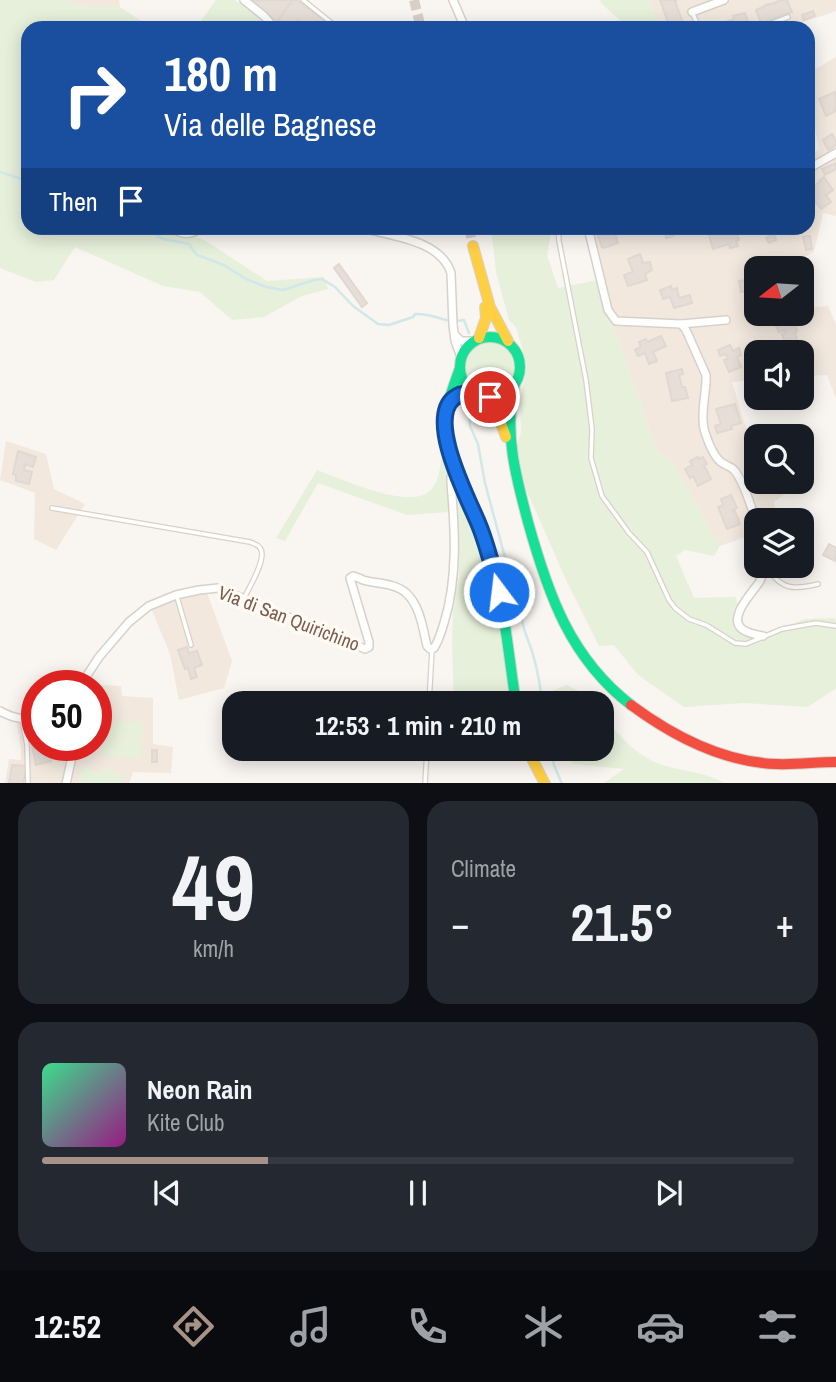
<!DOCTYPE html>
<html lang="en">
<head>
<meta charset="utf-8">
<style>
	body { margin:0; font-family:"Archivo Narrow",sans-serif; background:#242831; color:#f1f3f6; height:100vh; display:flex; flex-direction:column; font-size:26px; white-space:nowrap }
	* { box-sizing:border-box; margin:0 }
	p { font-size:23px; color:#9ea1a6 }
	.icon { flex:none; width:38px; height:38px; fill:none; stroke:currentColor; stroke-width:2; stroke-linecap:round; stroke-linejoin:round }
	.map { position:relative; height:783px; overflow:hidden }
	.panel { display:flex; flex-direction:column; gap:18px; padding:18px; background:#0d0f14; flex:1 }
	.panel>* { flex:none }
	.guide { position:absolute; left:21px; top:21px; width:794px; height:214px; border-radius:21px; box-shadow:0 4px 18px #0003; background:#1a4fa0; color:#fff; overflow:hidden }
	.needle { width:46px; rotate:253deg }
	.fabs { position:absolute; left:744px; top:256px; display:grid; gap:14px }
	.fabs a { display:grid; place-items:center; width:70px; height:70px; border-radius:14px; background:#171b24; box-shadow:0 4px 18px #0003; font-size:35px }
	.speed { position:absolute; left:21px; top:670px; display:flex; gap:14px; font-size:35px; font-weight:700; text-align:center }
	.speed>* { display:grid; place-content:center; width:91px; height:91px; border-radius:50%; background:#171b24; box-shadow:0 4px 18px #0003; line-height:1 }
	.speed .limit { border:10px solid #d22; background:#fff; color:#111 }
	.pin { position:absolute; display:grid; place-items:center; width:60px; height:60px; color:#fff; margin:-30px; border:4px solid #fff; border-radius:50%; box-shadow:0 2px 7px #0007 }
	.me { position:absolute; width:77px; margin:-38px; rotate:345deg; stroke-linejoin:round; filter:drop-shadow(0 0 5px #0008) }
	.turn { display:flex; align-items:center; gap:24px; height:147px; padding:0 28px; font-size:32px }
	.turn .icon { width:91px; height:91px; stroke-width:2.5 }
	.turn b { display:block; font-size:49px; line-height:60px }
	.then { display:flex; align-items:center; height:66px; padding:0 28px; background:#0003; gap:14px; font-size:26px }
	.big { font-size:52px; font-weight:800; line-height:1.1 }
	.panel .card { flex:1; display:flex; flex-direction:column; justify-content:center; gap:10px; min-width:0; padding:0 24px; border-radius:21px; background:#242831 }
	.panel .dial { align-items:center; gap:0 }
	.dial b { font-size:91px; line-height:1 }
	.song { display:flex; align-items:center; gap:21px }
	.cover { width:84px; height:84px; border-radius:10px; background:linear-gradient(135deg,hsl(150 70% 55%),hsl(310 70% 35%)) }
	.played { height:7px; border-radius:4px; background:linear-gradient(90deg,#a69286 30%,#363941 30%) }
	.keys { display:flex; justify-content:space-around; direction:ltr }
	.heat { display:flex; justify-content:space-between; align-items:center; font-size:38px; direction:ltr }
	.panel .tiles { flex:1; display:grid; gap:18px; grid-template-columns:1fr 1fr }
	.card:last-child { grid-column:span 2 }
	.trip { position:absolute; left:222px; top:691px; width:392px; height:70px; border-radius:21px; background:#171b24; box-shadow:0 4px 18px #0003; font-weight:800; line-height:70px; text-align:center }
	.menu { display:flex; height:112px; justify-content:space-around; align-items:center; background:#090b0e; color:#9ea1a6 }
	.menu .icon { width:49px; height:49px }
	.menu .selected { color:#a69286 }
	.menu b { font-size:32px; color:#f1f3f6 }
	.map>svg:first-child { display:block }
	.residential { fill:#f2e8de }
	.green { fill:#e7f0db }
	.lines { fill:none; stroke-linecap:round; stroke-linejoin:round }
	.stream { stroke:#d0e8ea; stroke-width:2.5 }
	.building { fill:#e6ded7; stroke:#e2d8d2; stroke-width:2 }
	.primary-tunnel { stroke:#d9cfc7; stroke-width:10; stroke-dasharray:10 5; stroke-linecap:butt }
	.lane-casing { stroke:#d7d1cb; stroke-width:6 }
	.street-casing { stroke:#d7d1cb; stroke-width:10 }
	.fast-casing { stroke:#d9d2cb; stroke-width:12 }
	.slow-casing { stroke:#d9d2cb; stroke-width:12 }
	.jam-casing { stroke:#d9d2cb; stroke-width:12 }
	.lane { stroke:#fefefd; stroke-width:3.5 }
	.street { stroke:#fefefd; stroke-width:7 }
	.fast { stroke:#16e098; stroke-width:10 }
	.slow { stroke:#ffcf43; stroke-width:10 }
	.jam { stroke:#f24e42; stroke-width:10 }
	.route-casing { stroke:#114b97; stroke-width:18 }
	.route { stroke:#1a73e8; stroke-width:12 }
	.labels { text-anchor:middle; stroke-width:7; stroke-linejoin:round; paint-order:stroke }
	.street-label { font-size:19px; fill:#7a5c4d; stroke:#fffaf3 }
</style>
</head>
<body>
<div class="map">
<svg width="836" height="784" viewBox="0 0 836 784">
	<rect width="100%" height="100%" fill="#f9f5f0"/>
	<g class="residential">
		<path d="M65,0H119L120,7H85Z"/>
		<path d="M649,0H836V11L786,28H659Z"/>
		<path d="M836,57V216L823,213L814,252L789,266L790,268H756V313H802V299L805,308L828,306L836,324V399L827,375L802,376V352H756V380L732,382L752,448L756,447V481H788L791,489L774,502L777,520H756V533L720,546L672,462L657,452L598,280L586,228H808L809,157L819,149L809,93V73Z"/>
		<path d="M6,441L46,454L54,489L85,504L56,550L34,539L35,493L0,480Z"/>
		<path d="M207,593L232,661L224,688L179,700L170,654L151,608L184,598Z"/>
		<path d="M75,684L121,686L122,696L153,698V744L173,747L171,773L133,772L129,783L5,784L9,759L21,760V748L15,714L24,716L37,715V746H96V686H74Z"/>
	</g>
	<g class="green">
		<path d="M0,0H65L85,7H120L152,28H28V228H178L206,241L267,281L324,277L328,289L302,296L264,317L232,320L200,292L163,286L75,247L54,280L36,282L0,268Z"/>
		<path d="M216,0H234L252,9L269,28H196Z"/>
		<path d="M600,0H649L659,28H629L602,4Z"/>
		<path d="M491,228H550L551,232L547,255L558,288L598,280L657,452L672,462L720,546L714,556L685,550L676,556L694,598L736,597L741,632L759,636L805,619L834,618L836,620V688L808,707L744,703L684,707L638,675L614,645L599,646L568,584L513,460L521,432L520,403L527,365L516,327L509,320L496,272Z"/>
		<circle cx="490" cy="367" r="25"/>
		<path d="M441,459L447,461V475L460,488L489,574L500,621L511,703H454L452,644L453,610L459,577L457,516L448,512L407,515L318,483L285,541L276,538L317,470C342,479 404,508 427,493C438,486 440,471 441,459Z"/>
		<path d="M567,685L584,694L592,703H540V696Z"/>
		<path d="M602,715C620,736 637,758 666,766C687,772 705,772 724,783H604L624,769L573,764L566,749H602Z"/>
		<path d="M103,721L143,722L142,739L102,738Z"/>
		<path d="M103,740L142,741L141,758L102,757Z"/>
		<path d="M82,767L102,773L103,768L124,774L121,783H78Z"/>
	</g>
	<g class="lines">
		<g class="stream">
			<path d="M0,172L28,181"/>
			<path d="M144,228L163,239L189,244L197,255L224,265L246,279L266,287L283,290L314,280L322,279L335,287L353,306L378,324L389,325L413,317L415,314C436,313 442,324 464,320L469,333"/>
			<path d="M469,404L470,426L478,444L485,483L525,632C535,656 540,678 542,704"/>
			<path d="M550,749L554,765L562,784"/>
		</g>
	</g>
	<g class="building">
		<path d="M246,0H293L275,25Z"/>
		<path d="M293,0H297L329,24L326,28H305L306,26L298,19L291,28H279L275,25Z"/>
		<path d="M660,0H677L675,1L683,23L670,28Z"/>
		<path d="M781,0H787L792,12L761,23L756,10L765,6V5L769,4V5Z"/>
		<path d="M813,11L815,16L804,20L802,15Z"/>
		<path d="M745,13L750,27L748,28H708L716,24L717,25L734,19L733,16Z"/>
		<path d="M835,92L836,111L826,116L819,99Z"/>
		<path d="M832,134L836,141V145L828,150L823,140Z"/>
		<path d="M836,163V169L825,175L822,169Z"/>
		<path d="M824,177L833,190L826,195L831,202L821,209L815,201L810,206L808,204V190L821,181L820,180Z"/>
		<path d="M595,228H613L618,243L604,248L602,247Z"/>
		<path d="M665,228L680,229L679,233H674V236L666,238Z"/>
		<path d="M736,228L739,240L736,241L738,246L730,248L729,244L713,249L709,235Z"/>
		<path d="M774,234L776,240L769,243L766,238Z"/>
		<path d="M810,236L812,249L806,250L803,237Z"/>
		<path d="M640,254L643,263L650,262L652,270L645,274L647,280L628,286L624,275L633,272L628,259Z"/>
		<path d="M339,264L367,303L362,307L334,268Z"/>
		<path d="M754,279V281H756V301H752L751,290L741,292L739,281Z"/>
		<path d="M671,286L672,290L677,288L679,298L690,295L692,303L674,308L670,297L663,299L660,290Z"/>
		<path d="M789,319L790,321L793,320L797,331L795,332L798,344L787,347L782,334L785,333V330L779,332L776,326L780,325L779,323Z"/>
		<path d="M661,336L666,346L653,352L657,361L649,364L645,353L638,356L635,350L641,347L639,342L646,339L647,342Z"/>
		<path d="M730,345L733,351L739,348L741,355L737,357L741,367L729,372L724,360L728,359L726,354L720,356L718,350Z"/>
		<path d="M682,369L683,374L679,375L682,387H685L688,398L672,401L666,373Z"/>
		<path d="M735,404L741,423L731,426L732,429L717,433L715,426L721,424L716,409Z"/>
		<path d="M18,451L36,457L33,467L25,464L24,470L32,472L29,484L16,481V475L13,474Z"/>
		<path d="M698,457L699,459L703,457L707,464L704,465L711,479L698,486L693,476L690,478L685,469L692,465L690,461Z"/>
		<path d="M731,495L737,508L732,510L733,512L735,511L740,524L727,529L718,507L723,505L721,499Z"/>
		<path d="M829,544L836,548L835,561L823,555Z"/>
		<path d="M187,647L189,653L197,651L202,665L194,668L197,677L191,679L188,668L185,669L178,650Z"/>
		<path d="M96,707H99L100,718L99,735L96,736Z"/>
		<path d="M37,723V731L31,733L28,724Z"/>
		<path d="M37,739V746H68L49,751L51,761L36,765L31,740Z"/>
		<rect x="152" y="750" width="5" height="12"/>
		<path d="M12,765L27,766L23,784L9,783Z"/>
	</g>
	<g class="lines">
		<g class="primary-tunnel">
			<path d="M414,0L421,28"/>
			<path d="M469,228L473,246"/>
		</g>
		<defs>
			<g id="lane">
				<path d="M303,0L338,28"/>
				<path d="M693,14L699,28"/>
				<path d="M759,28L788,17"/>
				<path d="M171,228C182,240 194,235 207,228"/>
				<path d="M253,228L280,229"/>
				<path d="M558,228L559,241L586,380L592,429L591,458L602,496L629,533L647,552L669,600L675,608L689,619L706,625L735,643L746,644L782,629L816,623L836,626"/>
				<path d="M52,508L250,542C252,543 259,545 260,548C268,557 249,588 244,598"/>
				<path d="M767,568C782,590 793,590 818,584"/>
				<path d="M177,597L191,645"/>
				<path d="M429,704L432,649"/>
				<path d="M22,719L27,745L28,784"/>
				<path d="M425,784L427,749"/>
			</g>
			<g id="street">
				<path d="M244,0L264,16L275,28"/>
				<path d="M453,0L465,28"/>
				<path d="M692,12L724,0"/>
				<path d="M808,169L836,153"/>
				<path d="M362,228C391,236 441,240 451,273L453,325L455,341L461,357"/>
				<path d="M588,228L608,310L616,321L681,324L686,330L706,375C707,393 700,410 704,429C707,439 712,455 721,462C726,466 731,466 735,471C745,484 750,505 756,520"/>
				<path d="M681,324L726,320"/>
				<path d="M455,335L461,341H473"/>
				<path d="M763,636C757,635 747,633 742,629C727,617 754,591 760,581C762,576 764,570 766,565"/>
				<path d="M80,686L99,657L129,622L149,606L176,595L199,590L218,588L365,649L369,647V642L350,578L353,576C356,577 360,578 363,580C377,584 395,583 406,593C420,605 423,629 427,646L430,649L434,648C439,641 441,632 444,623C458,578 455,529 451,483V477L456,472"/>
				<path d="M0,711C13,718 22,720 37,718"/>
				<path d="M66,784L73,752L72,746"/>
			</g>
			<g id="fast">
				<circle cx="490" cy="367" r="30"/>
				<path d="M460,368C454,385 447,402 445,419C442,464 480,522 493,567C505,611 509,658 516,704"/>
				<path d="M514,386C504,434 516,477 528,522C548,594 570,658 631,705"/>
			</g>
			<g id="slow">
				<path d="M473,246L490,307L508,341"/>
				<path d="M479,338L486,318L485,307"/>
				<path d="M481,396L499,418L506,437"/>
				<path d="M527,749L545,784"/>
			</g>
			<g id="jam">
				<path d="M451,401L460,395L473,393"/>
				<path d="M631,705C673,736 722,762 776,764C796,765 816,762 836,762"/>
			</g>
		</defs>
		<use href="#lane" class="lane-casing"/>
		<use href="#street" class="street-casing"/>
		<use href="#fast" class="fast-casing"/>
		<use href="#slow" class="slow-casing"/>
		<use href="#jam" class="jam-casing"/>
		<use href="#lane" class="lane"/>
		<use href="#street" class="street"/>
		<use href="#fast" class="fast"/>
		<use href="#slow" class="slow"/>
		<use href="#jam" class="jam"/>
	</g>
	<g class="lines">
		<defs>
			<path id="route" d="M490,397C478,395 465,389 454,398C426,420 469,500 479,525C488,547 493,570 499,592"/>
		</defs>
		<use href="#route" class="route-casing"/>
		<use href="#route" class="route"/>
	</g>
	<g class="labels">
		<g class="street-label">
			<text transform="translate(289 618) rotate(21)" y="7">Via di San Quirichino</text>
		</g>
	</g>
</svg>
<div class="fabs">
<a><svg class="needle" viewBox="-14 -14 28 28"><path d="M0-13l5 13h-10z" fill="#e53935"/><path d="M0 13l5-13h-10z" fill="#9ea1a6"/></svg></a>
<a><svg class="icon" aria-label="sound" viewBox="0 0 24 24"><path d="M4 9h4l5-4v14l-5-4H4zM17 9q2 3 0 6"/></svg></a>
<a><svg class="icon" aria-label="search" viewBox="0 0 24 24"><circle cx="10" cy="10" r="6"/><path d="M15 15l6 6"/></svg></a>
<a><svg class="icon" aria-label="layers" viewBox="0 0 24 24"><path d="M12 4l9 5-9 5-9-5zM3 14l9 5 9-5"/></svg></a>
</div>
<div class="speed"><div class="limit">50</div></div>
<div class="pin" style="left:490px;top:397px;background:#d93025"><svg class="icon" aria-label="arrive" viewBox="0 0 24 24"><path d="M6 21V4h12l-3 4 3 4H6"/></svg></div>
<svg class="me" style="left:499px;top:592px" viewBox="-20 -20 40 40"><circle r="17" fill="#1a73e8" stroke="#fff" stroke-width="3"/><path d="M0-11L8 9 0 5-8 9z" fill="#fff"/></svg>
<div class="trip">12:53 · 1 min · 210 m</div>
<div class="guide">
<div class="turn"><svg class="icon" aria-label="right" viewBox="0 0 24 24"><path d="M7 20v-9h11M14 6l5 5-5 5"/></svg><div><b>180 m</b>Via delle Bagnese</div></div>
<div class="then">Then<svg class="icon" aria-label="arrive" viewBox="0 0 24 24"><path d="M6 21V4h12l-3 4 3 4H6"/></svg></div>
</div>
</div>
<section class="panel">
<div class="tiles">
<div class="card dial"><b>49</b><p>km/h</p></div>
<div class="card"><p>Climate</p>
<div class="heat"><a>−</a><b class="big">21.5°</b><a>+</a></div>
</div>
<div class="card">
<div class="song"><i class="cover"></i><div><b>Neon Rain</b><p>Kite Club</p></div></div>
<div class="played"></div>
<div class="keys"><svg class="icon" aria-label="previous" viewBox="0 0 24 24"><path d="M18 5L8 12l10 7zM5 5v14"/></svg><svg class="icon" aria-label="pause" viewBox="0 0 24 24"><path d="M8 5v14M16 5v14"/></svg><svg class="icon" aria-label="next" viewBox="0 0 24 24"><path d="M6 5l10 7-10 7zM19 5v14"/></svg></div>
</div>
</div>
</section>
<nav class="menu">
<b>12:52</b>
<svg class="icon selected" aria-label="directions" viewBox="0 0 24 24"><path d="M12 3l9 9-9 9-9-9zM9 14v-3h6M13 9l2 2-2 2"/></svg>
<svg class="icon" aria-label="music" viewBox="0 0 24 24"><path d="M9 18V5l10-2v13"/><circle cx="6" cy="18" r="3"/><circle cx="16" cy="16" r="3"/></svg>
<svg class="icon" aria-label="phone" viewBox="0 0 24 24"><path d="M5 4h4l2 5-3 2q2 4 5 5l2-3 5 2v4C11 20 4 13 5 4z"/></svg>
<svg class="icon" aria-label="climate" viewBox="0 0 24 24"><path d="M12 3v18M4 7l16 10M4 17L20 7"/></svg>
<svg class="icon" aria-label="car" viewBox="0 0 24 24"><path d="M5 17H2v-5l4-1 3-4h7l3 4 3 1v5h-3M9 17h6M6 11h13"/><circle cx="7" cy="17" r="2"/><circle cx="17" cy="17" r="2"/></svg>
<svg class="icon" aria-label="filters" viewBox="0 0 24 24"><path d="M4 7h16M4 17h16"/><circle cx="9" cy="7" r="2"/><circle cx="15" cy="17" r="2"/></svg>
</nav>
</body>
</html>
